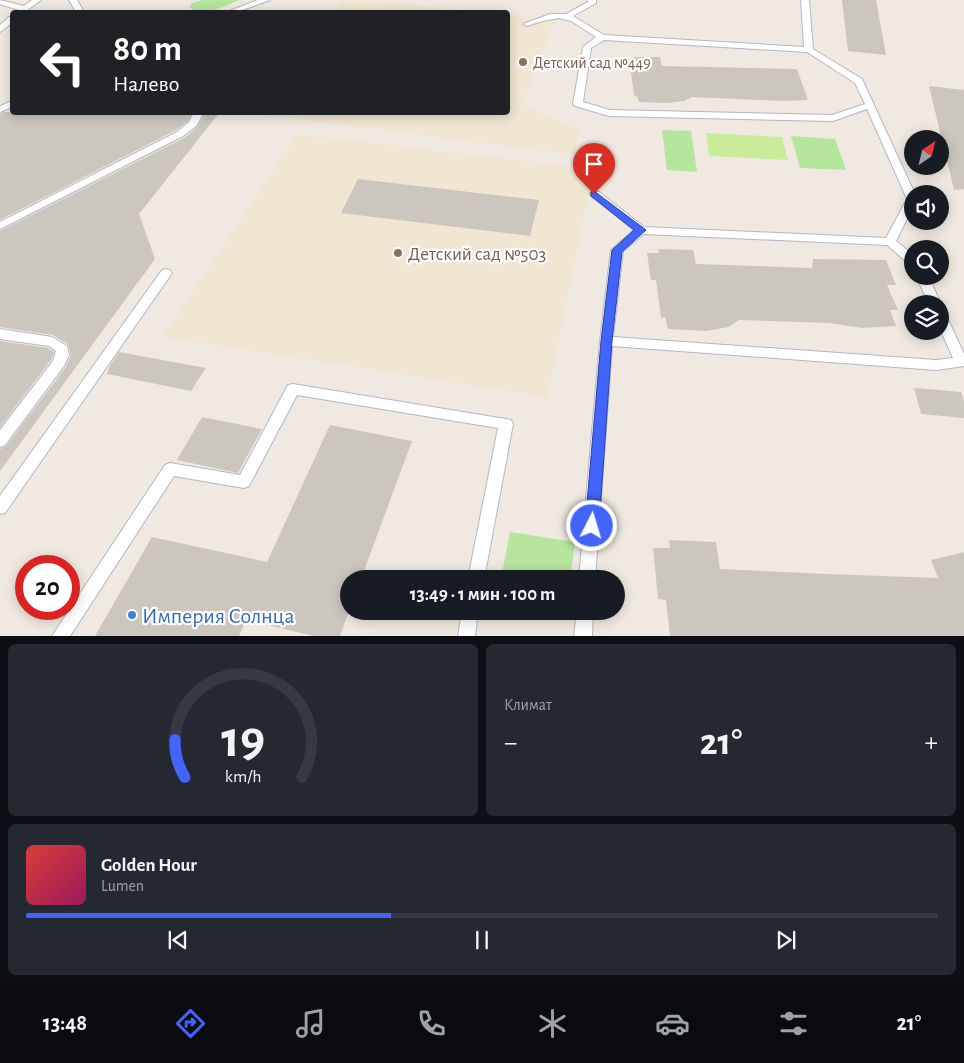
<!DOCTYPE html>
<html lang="ru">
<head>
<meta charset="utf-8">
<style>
	body { margin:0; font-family:"Alegreya Sans",sans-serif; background:#242831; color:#f1f3f6; height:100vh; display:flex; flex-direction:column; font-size:19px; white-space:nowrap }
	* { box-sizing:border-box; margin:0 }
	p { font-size:16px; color:#9ea1a6 }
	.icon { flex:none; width:28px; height:28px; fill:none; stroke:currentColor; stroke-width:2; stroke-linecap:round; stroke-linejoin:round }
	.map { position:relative; height:636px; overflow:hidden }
	.sheet { display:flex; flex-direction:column; gap:8px; padding:8px; background:#0d0f14; flex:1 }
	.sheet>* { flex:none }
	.banner { position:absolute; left:10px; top:10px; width:500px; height:105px; border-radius:5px; box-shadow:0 2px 12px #0003; background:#202124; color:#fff; overflow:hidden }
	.needle { width:32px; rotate:35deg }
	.buttons { position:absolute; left:904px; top:130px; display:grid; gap:10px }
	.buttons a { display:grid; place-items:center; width:45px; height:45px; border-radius:50%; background:#171b24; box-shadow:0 2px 12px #0003; font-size:25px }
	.speed { position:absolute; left:15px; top:555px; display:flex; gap:10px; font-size:25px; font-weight:700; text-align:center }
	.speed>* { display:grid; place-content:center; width:65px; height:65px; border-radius:50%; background:#171b24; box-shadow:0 2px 12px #0003; line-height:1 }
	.speed .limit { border:8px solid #d22; background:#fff; color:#111 }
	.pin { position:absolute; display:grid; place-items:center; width:42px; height:42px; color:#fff; margin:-51px -21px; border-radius:50% 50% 50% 0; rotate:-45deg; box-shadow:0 0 5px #0007 }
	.pin .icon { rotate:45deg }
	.me { position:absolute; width:55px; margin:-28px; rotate:5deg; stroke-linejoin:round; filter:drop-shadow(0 0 4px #0008) }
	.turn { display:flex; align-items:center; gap:18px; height:105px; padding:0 20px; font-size:22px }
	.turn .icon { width:65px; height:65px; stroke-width:2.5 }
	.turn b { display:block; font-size:35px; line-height:42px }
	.big { font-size:38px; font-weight:600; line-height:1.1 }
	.sheet .tile { flex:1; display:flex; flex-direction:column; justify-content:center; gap:8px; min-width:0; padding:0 18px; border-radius:8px; background:#242831 }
	.sheet .dial { align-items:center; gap:0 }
	.dial svg { height:130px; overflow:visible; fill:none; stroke:#363941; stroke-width:7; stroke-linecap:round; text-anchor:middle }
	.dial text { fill:#f1f3f6; stroke:none }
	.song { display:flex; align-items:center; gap:15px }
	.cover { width:60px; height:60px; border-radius:8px; background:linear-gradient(135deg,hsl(0 70% 55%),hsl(330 70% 35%)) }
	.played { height:5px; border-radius:2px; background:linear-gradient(90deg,#4264fb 40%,#363941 40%) }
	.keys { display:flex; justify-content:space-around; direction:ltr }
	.heat { display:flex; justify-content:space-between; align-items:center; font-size:28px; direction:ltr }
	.sheet .tiles { flex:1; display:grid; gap:8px; grid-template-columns:1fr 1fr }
	.tile:last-child { grid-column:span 2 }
	.trip { position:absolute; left:340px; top:570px; width:285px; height:50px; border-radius:25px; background:#171b24; box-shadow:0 2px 12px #0003; font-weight:600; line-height:50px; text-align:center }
	.menu { display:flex; height:80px; justify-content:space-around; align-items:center; background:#090b0e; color:#9ea1a6 }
	.menu .icon { width:35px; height:35px }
	.menu .active { color:#4264fb }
	.menu b { font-size:22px; color:#f1f3f6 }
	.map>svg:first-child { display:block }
	.education { fill:#f0e6d1 }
	.green { fill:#b6e59e }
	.pitch { fill:#c9ec9a }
	.building { fill:#cbc7bf }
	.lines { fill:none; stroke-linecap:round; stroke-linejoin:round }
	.service-casing { stroke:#b4b7c1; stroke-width:2 }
	.service { fill:#fff; fill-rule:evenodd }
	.route { fill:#4264fb; stroke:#2b41a3 }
	.education-dot { fill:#8d6e63; stroke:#fff; stroke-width:2 }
	.shop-dot { fill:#3f7fe0; stroke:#fff; stroke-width:2 }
	.labels { text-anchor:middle; stroke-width:4.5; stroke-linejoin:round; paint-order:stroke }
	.far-education-label { font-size:16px; fill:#785e54; stroke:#fff; text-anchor:start }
	.education-label { font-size:19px; fill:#785e54; stroke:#fff; text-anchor:start }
	.near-shop-label { font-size:22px; fill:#366cbe; stroke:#fff; text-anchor:start }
</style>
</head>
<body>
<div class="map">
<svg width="964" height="636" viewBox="0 0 964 636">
	<rect width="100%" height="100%" fill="#efe9e1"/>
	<g class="education">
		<path d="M343,0H366L481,12H333Z"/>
		<path d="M508,15L555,20L522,104L581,130L573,155L254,113L508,112Z"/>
		<path d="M296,134L594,169L547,397L163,337Z"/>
	</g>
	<g class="green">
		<path d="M203,0H240C225,5 202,19 189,7L192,3Z"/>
		<path d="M662,130L691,131L697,172L667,170Z"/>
		<path d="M791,136L835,139L846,170L800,168Z"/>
		<path d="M510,532L575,542L570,579H501Z"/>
	</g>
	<path class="pitch" d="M706,133L782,137L788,160L709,156Z"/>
	<g class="building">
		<path d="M842,0H876L886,55L848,51Z"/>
		<path d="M634,57H660L662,66L797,69L808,100L783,101L692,97L684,101L667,103L639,102L637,96L634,95L629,59H634Z"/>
		<path d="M929,86L964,90V189L954,190Z"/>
		<path d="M4,112H192L188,121L176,130L0,220V114Z"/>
		<path d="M206,112H220L139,214L155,259L0,471V449L6,446L66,367L71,355L68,344L53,335L0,327V231L184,138L197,127Z"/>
		<path d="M358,179L539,200L530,236L341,213Z"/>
		<path d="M658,249L693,250L696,264L812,268L813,259L886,260L896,285H887L898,310H890L896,326L862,328L830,323L739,320L729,327L706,331L668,329L665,317L661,318L656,280H651L647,253H659Z"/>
		<path d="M0,341L48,348L54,352L51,360L0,427Z"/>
		<path d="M119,352L206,368L191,391L107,374L109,367Z"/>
		<path d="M914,388L961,392L964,402V418L921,414Z"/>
		<path d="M202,417L262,429L238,473L177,460Z"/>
		<path d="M330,425L412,441L361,579H349V611L340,636H314L246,620L239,636H95L152,537L267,562Z"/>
		<path d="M669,540L716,542L720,569L827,574L938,578L931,560L964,552V636H670L666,600L658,599L653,548H670Z"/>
	</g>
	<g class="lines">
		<defs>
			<g id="service">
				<path d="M0,0L24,6L32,0H41L25,12H17L19,10L0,4Z"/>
				<path d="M69,0H77L84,12H76Z"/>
				<path d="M258,0H270L237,12H227Z"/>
				<path d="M588,0H596V3L573,16L604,35L804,47L801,0H809L813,49L862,79L915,194H912V209L896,241L912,254V264L908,263L887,245L644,234L623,251L613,337L936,360L953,358L940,329V311L946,315L964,354V366L936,370L612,346L595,579H579L600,341L611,250L634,230L591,196L590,194L591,192H599L644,227L886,238L907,199L867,109L833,121L609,116L575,106L573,104L583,47L596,37L571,21L559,18L542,21L527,26L523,24L550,14H566L588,2ZM604,40L807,52L855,83L865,104L832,115L610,110L583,102L591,48Z"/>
				<path d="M9,17H12V23L0,32V25Z"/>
				<path d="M12,101V107L0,112V106Z"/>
				<path d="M194,112H204L196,126L183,136L0,229V222L177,132L189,122Z"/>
				<path d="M166,269L170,270L172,273L170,276L5,513L0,514V496L162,270Z"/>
				<path d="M916,276H928L941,304L940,306V304H929Z"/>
				<path d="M0,329L52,337L67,346L69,355L64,366L5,445L0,447V430L53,361L56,351L49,346L0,339Z"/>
				<path d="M293,384L511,420L513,424L484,579H468L498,428L297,395L249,486L244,488L174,476L70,636H52L165,465L170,463L240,475L288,385Z"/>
				<path d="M462,611H478L475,636H458Z"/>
				<path d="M577,611H593L592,636H574Z"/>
			</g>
		</defs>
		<use href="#service" class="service-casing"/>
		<use href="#service" class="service"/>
	</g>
	<path class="route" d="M594,191L646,230L622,252L612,341L599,526L597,531L592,533L587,531L585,526L601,341L612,250L634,230L591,196V192Z"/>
	<g class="education-dot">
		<circle cx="523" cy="62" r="5"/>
		<circle cx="398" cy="253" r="5"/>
	</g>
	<circle class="shop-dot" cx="132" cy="615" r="5"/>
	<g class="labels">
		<g class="far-education-label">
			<text x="533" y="68">Детский сад №449</text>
		</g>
		<g class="education-label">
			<text x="408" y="260">Детский сад №503</text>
		</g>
		<g class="near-shop-label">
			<text x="142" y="623">Империя Солнца</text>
		</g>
	</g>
</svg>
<div class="buttons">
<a><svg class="needle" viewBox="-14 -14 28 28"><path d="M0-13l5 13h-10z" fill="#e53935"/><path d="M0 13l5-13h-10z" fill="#9ea1a6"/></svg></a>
<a><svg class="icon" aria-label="sound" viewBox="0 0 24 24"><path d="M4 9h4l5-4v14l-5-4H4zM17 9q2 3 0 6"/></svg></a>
<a><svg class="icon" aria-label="search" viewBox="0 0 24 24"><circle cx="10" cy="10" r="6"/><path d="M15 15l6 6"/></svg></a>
<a><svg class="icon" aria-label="layers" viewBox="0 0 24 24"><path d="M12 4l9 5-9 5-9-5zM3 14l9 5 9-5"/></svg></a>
</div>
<div class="speed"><div class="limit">20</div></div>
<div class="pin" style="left:594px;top:194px;background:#d93025"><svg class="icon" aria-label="arrive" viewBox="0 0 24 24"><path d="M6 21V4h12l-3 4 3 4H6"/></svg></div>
<svg class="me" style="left:592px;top:526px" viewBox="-20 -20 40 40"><circle r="17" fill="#4264fb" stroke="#fff" stroke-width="3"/><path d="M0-11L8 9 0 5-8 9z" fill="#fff"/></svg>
<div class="trip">13:49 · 1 мин · 100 m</div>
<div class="banner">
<div class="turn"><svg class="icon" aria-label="left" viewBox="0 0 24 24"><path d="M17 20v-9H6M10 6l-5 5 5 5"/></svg><div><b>80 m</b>Налево</div></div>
</div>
</div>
<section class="sheet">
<div class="tiles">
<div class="tile dial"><svg viewBox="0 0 100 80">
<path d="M14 69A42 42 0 1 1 86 69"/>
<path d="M14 69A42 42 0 0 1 8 46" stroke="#4264fb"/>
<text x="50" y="56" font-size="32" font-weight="700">19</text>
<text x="50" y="72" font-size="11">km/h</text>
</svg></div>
<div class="tile"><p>Климат</p>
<div class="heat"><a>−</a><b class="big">21°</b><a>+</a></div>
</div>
<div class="tile">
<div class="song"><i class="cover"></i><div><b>Golden Hour</b><p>Lumen</p></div></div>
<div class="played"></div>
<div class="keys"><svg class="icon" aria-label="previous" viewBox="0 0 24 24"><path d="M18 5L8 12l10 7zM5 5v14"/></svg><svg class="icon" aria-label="pause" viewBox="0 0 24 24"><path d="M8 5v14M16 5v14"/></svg><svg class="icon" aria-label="next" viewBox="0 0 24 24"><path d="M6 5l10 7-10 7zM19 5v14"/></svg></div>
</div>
</div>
</section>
<nav class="menu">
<b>13:48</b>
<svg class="icon active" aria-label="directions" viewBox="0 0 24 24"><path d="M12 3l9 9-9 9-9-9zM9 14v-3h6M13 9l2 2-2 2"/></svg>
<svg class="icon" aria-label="music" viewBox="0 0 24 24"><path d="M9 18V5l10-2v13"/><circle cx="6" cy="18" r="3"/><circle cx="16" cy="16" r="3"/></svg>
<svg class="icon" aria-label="phone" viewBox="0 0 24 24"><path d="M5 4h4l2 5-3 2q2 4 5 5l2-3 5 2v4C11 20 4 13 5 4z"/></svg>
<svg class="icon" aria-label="climate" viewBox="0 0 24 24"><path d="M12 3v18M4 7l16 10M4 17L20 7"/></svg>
<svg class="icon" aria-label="car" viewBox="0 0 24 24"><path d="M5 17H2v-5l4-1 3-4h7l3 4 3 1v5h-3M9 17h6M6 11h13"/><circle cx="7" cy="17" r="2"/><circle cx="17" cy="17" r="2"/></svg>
<svg class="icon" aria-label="filters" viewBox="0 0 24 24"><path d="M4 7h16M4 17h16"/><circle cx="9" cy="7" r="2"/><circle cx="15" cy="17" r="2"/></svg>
<b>21°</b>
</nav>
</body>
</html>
